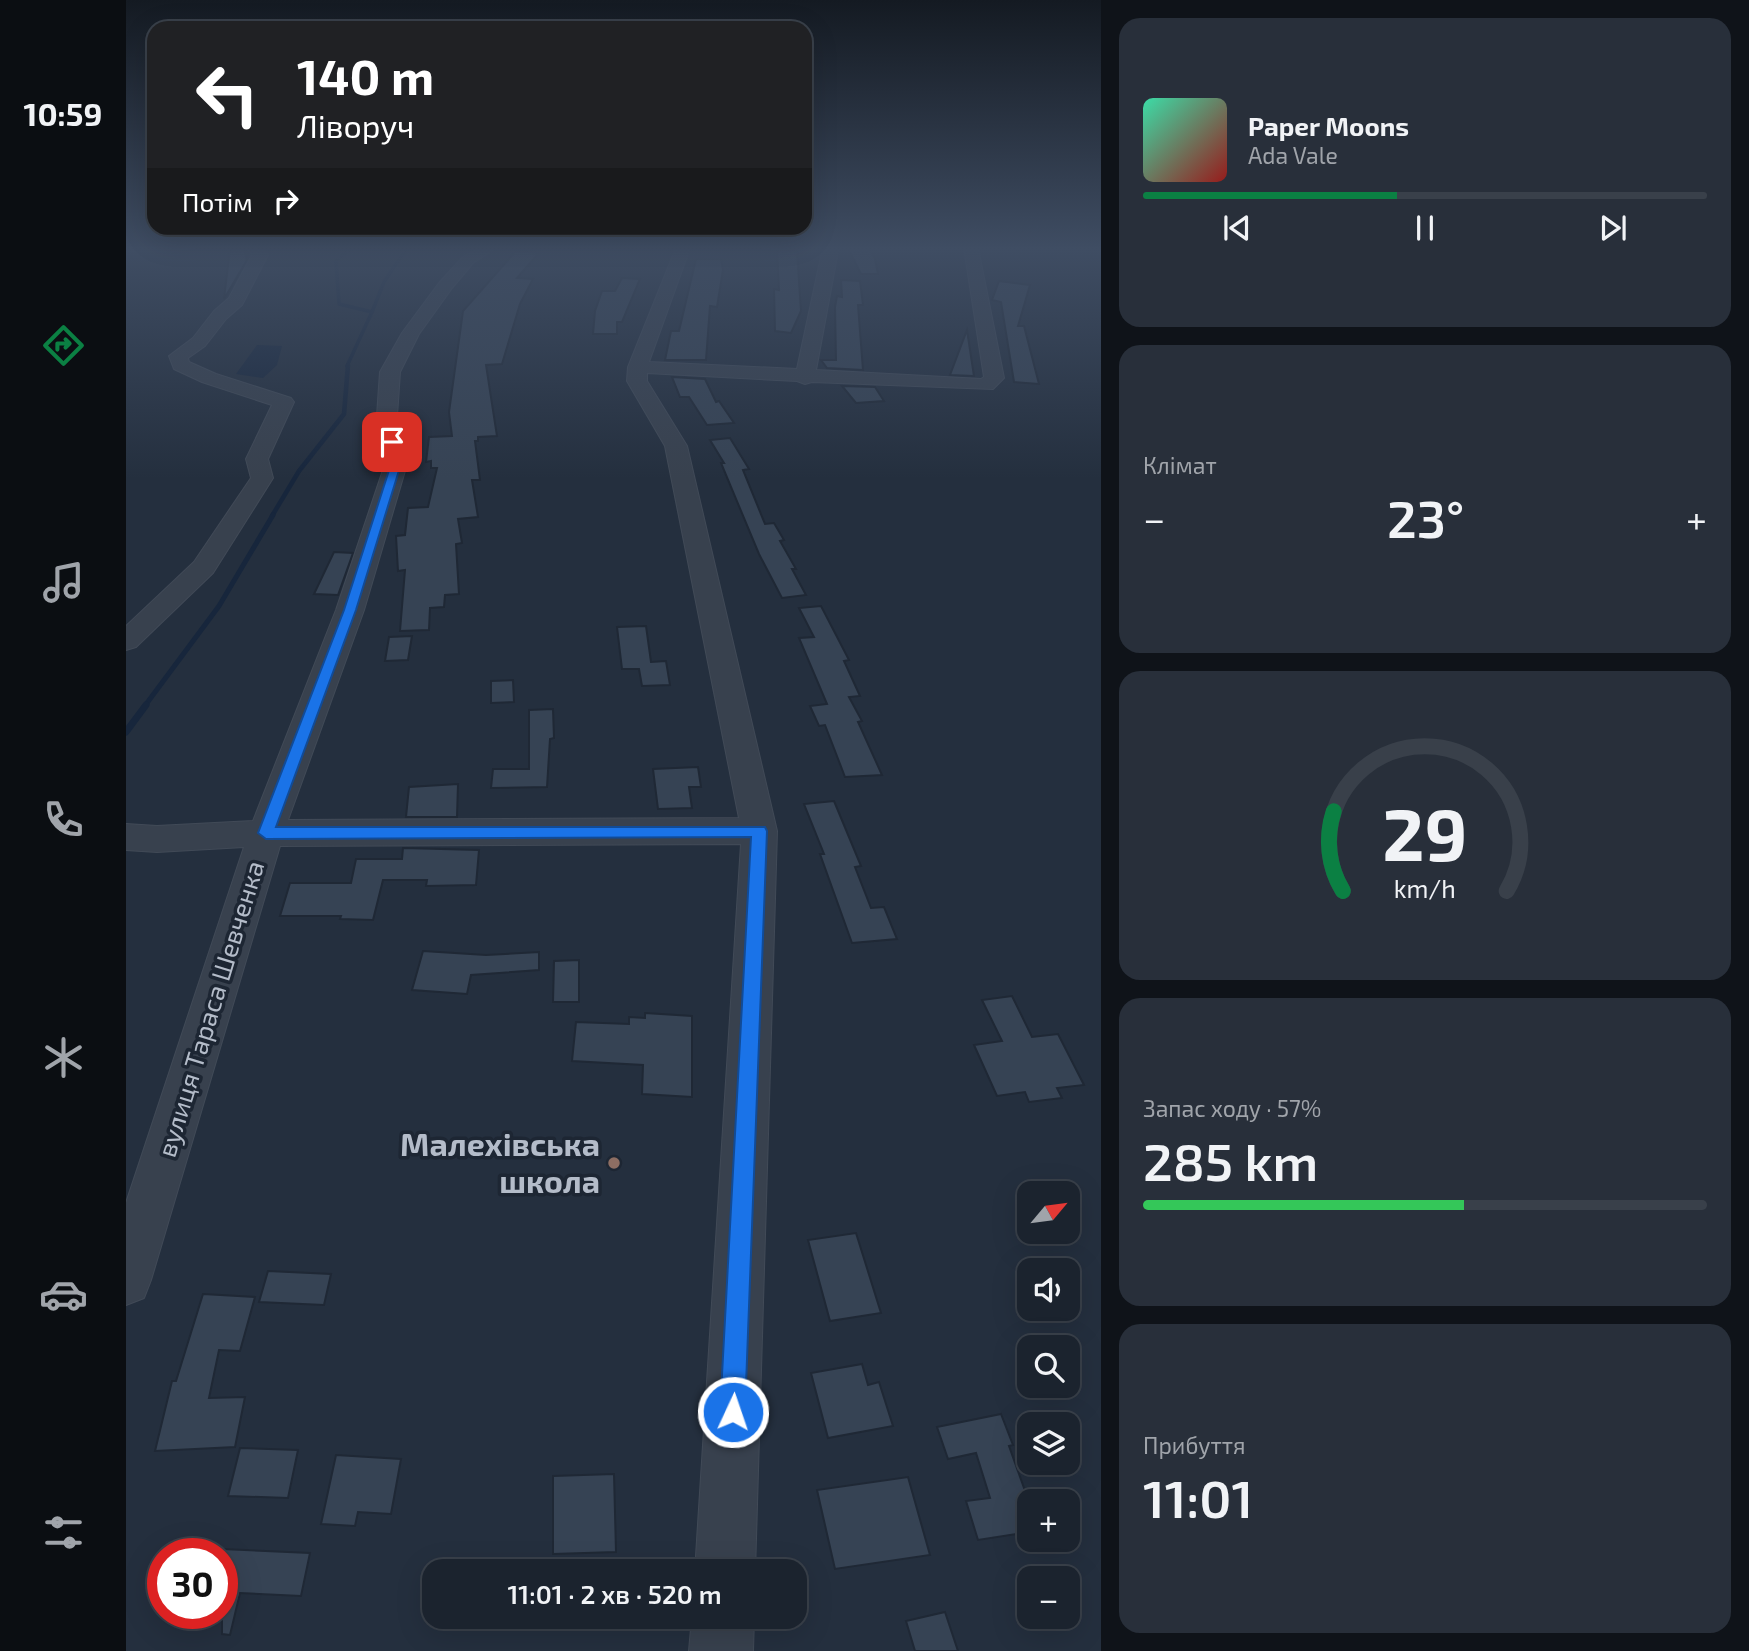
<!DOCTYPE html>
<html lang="uk">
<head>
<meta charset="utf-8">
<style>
	body { margin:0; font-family:"Exo 2",sans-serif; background:#282f3a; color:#f1f3f6; height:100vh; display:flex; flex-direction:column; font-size:26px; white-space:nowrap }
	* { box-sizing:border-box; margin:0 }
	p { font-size:23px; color:#a0a4aa }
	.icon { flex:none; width:38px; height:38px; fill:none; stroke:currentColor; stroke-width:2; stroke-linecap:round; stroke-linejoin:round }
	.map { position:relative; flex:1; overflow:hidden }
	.details { display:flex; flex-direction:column; gap:18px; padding:18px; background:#0f1319; width:648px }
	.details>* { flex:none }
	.banner { position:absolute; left:21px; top:21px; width:665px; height:214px; border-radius:21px; box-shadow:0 7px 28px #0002,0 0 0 2px #39404a; background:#202124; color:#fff; overflow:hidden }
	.needle { width:46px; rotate:61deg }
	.tools { position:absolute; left:891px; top:1181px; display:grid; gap:14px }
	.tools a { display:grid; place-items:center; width:63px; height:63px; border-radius:14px; background:#1b232e; box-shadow:0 7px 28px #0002,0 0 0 2px #39404a; font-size:35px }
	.speed { position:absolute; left:21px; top:1538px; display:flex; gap:14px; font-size:35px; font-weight:700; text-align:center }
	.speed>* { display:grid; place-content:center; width:91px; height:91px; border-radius:50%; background:#1b232e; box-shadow:0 7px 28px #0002,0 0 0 2px #39404a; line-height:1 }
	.speed .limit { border:10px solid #d22; background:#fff; color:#111 }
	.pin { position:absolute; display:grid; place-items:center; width:60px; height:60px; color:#fff; margin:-30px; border-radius:14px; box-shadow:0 4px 10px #0006 }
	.me { position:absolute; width:77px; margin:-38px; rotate:3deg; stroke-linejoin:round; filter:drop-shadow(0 0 5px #0008) }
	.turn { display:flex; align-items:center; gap:24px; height:147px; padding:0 35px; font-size:32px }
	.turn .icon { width:91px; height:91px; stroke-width:2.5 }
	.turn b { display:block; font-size:49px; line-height:60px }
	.then { display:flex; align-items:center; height:66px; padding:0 35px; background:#0003; gap:14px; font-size:26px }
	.big { font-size:52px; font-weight:600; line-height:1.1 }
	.details .tile { flex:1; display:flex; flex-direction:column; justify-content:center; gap:10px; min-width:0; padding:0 24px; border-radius:21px; background:#282f3a }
	.details .dial { align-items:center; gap:0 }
	.dial svg { height:182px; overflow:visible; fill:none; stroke:#39404a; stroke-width:7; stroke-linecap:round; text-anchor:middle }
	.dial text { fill:#f1f3f6; stroke:none }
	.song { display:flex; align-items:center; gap:21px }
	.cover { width:84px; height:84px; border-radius:10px; background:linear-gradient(135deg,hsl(160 70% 55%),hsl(0 70% 35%)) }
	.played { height:7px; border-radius:4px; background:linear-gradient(90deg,#0b8043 45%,#39404a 45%) }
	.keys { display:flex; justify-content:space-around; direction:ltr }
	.heat { display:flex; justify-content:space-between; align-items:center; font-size:38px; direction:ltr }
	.charge { height:10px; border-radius:5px; background:linear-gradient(90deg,#34c759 57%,#39404a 0) }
	.trip { position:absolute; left:296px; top:1559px; width:385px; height:70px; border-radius:21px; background:#1b232e; box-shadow:0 7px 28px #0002,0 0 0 2px #39404a; font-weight:600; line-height:70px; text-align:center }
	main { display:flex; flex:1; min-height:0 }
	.dock { display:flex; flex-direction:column; width:126px; justify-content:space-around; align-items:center; background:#0b0e12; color:#a0a4aa }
	.dock .icon { width:49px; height:49px }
	.dock .on { color:#0b8043 }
	.dock b { font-size:32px; color:#f1f3f6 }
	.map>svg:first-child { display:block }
	.water { fill:#17263c }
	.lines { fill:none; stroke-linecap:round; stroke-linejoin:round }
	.stream-far3 { stroke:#17263c; stroke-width:3.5 }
	.stream-far2 { stroke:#17263c; stroke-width:4.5 }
	.stream-far1 { stroke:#17263c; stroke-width:5 }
	.stream { stroke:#17263c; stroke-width:7 }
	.building { fill:#364354; stroke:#1f2835; stroke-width:2 }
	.minor-casing { stroke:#414a57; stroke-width:2 }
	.minor { fill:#38414e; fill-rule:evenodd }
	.route { fill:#1a73e8; stroke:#114b97; stroke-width:2 }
	.education-dot { fill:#8d6e63; stroke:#1d2633; stroke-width:2.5 }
	.labels { text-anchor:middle; stroke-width:7; stroke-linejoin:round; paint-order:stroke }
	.street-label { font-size:26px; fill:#b4bcc9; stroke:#1d2633 }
	.near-poi-label { font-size:32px; font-weight:bold; fill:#b4bcc9; stroke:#1d2633; text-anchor:end }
</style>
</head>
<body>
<main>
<nav class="dock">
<b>10:59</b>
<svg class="icon on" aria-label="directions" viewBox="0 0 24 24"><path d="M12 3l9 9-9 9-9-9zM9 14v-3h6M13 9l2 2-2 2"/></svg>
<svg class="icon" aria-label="music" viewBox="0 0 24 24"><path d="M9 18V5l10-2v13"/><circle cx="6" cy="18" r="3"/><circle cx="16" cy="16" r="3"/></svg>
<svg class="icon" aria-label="phone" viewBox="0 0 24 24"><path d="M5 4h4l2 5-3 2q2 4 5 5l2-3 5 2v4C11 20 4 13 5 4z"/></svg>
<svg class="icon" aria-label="climate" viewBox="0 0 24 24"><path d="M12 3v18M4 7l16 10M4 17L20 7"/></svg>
<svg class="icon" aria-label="car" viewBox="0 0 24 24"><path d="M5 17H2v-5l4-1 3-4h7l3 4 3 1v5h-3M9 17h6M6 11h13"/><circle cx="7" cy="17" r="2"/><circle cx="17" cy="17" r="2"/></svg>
<svg class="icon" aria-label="filters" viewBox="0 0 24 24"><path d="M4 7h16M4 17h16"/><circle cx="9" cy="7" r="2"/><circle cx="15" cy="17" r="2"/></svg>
</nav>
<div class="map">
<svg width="976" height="1651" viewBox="0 0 976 1651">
	<rect width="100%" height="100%" fill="#242f3e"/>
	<path class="water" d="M131,345L156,346L151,365L137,378L110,374Z"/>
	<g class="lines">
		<g class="stream-far3">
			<path d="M246,312L258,282L281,248"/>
			<path d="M221,366L246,312L213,304L210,261L226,248"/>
		</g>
		<path class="stream-far2" d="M146,516L173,471L218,414L222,365"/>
		<path class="stream-far1" d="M18,707L93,606L147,515"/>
		<path class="stream" d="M0,732L20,705"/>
	</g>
	<g class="building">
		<path d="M104,248H118L121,260L98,299Z"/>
		<path d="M722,248H743L749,259L752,274H735Z"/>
		<path d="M651,250L671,251L675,311L665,333L649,331L648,289L653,290Z"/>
		<path d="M390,251L413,253L391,278L407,279L394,304L376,364L360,365L371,436L352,437V441H349L354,480H346L352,517L332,519L336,543L330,544L333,594L319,595L318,607L304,608L303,630L274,631L279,570L272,571L270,536L279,535L282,508L302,507L311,468H305V461L300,462L303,437L326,436L323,412L337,311Z"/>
		<path d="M570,259H595L597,270L591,307L584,306L580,360H539L545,331H553Z"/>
		<path d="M496,278L514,279L496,322H491V334H467L469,311L476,291H489Z"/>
		<path d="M715,280L734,281L737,305H732L737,370L701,368L695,360H710L709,307L711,296L716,297Z"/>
		<path d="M873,281L904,285L892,326H898L913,384L888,382L875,302L866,300Z"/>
		<path d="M841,330L848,376L824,375Z"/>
		<path d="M546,377L579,379L590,402L593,401L608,423L581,425L563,397H554Z"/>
		<path d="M716,386L749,387L758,401L730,403Z"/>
		<path d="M604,438L623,469L617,470L639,524L648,523L658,540L654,541L670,569H666L680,595L656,598L633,554L595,463H598L584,440Z"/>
		<path d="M208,552L227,553L212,595L188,594Z"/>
		<path d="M695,606L723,660L718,661L734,696L723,697L736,721L732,722L756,775L719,777L699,725L693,726L684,706L701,704L673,638L688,637L673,608Z"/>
		<path d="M520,626L525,662L540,661L544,685L516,686L513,669H496L491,627Z"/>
		<path d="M286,636L282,660L259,661L263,637Z"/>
		<path d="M387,680L388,702L365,703V681Z"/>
		<path d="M427,709L428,738L424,739L421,787L365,788L367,769H403V710Z"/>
		<path d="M572,767L575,787H563L566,808L532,809L527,769Z"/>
		<path d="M332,784L331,817H280L283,787Z"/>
		<path d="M708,801L735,866L729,867L745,908L758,907L771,939L726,943L694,854H698L678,804Z"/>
		<path d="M277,848L353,850L350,885L300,886L301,880H257L247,920L214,919L215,916H154L164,883H225L230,859H276Z"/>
		<path d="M297,951L360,955L413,952V970L345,975L341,994L286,990Z"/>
		<path d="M453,960V1002H427L428,961Z"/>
		<path d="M886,996L906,1037L932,1034L958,1085L931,1088L936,1098L903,1102L899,1092L871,1096L848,1045L876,1041L856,1000Z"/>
		<path d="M519,1013L566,1016V1097L516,1094L517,1065L446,1061L450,1022L503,1024V1017L519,1018Z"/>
		<path d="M730,1233L755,1313L704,1321L682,1240Z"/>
		<path d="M142,1271L205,1274L198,1305L133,1302Z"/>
		<path d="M77,1294L129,1297L114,1351L93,1350L83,1398L119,1397L109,1447L29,1451L46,1381H50Z"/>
		<path d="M736,1364L742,1385L753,1382L767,1426L702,1438L685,1373Z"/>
		<path d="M875,1414L887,1445L883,1446L903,1502V1532L852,1540L840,1501L864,1498L850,1453L822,1459L811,1427Z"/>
		<path d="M114,1448L172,1450L162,1498L102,1496Z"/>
		<path d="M210,1455L275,1459L265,1514L232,1512L229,1526L195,1524Z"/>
		<path d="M488,1474L490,1552L427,1554V1476Z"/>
		<path d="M782,1477L804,1555L709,1569L691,1490Z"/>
		<path d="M96,1549L184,1553L175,1596L114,1593L104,1635L96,1634Z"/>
		<path d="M819,1612L832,1651H789L780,1621Z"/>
	</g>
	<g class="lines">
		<defs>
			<g id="minor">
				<path d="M121,248H136L142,255L116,305L100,319L79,346L62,358L63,362L90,374L165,398L168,402L142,459L147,478L87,573L10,647L0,650V626L68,562L125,478L120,459L146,405L76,382L48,369L43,356L67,338L88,311L103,298L126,255Z"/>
				<path d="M353,248H370L347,263L326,288L293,334L274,372L271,416L281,464L238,610L162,820L613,818L539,446L501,381L502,367L550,248H564L523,362L671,369L696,252L694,248H709L712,251L690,370L855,379L858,377L838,248H852L878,378L867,389L686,382L679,384L671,381L521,373V381L561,446L651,831L629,1572H569L615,844L154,846L25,1280L18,1298L0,1305V1203L118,847L31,852L0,850V824L31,826L127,821L210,610L259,464L251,416L254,372L276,333L313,283L337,257Z"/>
				<path d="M566,1617H628L627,1651H563Z"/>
			</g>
		</defs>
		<use href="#minor" class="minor-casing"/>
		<use href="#minor" class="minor"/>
	</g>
	<linearGradient id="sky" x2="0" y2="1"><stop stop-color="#141a22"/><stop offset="0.52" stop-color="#3f4d63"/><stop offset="1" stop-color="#3f4d63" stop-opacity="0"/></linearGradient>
	<rect width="976" height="479" fill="url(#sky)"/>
	<path class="route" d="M266,439L271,442L275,464L230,610L150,827H639L641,831L619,1412L615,1421L607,1424L598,1421L594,1412L625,837L140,839L132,833L218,610L265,464L261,442Z"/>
	<circle class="education-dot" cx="488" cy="1163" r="7"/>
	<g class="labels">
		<g class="street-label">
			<text transform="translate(85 1009) rotate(-73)" y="9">вулиця Тараса Шевченка</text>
		</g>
		<g class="near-poi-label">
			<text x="474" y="1156">Малехівська<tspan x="474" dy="37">школа</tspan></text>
		</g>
	</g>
</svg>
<div class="tools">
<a><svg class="needle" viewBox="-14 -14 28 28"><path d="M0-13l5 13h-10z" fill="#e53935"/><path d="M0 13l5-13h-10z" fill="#a0a4aa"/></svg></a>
<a><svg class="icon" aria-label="sound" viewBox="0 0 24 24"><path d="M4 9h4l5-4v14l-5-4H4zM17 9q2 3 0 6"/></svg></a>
<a><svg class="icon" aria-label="search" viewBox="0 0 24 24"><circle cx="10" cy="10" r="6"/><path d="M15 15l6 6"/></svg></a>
<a><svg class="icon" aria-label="layers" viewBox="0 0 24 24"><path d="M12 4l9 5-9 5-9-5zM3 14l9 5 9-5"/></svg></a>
<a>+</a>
<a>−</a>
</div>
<div class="speed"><div class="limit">30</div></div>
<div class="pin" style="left:266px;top:442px;background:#d93025"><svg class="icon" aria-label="arrive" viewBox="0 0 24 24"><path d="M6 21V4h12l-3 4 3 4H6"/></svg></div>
<svg class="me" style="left:607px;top:1412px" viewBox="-20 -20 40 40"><circle r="17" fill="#1a73e8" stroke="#fff" stroke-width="3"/><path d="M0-11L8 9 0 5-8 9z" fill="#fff"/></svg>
<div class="trip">11:01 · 2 хв · 520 m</div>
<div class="banner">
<div class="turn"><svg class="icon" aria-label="left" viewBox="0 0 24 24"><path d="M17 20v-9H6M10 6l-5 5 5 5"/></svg><div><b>140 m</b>Ліворуч</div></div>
<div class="then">Потім<svg class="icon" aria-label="right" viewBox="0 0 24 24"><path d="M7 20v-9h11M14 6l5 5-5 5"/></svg></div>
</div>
</div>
<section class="details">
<div class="tile">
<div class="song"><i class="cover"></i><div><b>Paper Moons</b><p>Ada Vale</p></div></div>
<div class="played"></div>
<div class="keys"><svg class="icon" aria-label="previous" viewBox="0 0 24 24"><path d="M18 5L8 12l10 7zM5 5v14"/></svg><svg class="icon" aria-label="pause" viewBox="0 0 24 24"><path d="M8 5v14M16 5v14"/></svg><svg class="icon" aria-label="next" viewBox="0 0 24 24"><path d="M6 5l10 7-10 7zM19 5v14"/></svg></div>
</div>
<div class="tile"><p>Клімат</p>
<div class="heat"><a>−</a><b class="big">23°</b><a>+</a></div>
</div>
<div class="tile dial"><svg viewBox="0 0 100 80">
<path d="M14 69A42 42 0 1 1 86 69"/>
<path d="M14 69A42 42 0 0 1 10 34" stroke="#0b8043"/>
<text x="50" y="56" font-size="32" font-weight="700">29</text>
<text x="50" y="72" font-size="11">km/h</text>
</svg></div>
<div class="tile"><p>Запас ходу · 57%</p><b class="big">285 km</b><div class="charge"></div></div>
<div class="tile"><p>Прибуття</p><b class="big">11:01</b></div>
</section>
</main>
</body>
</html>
